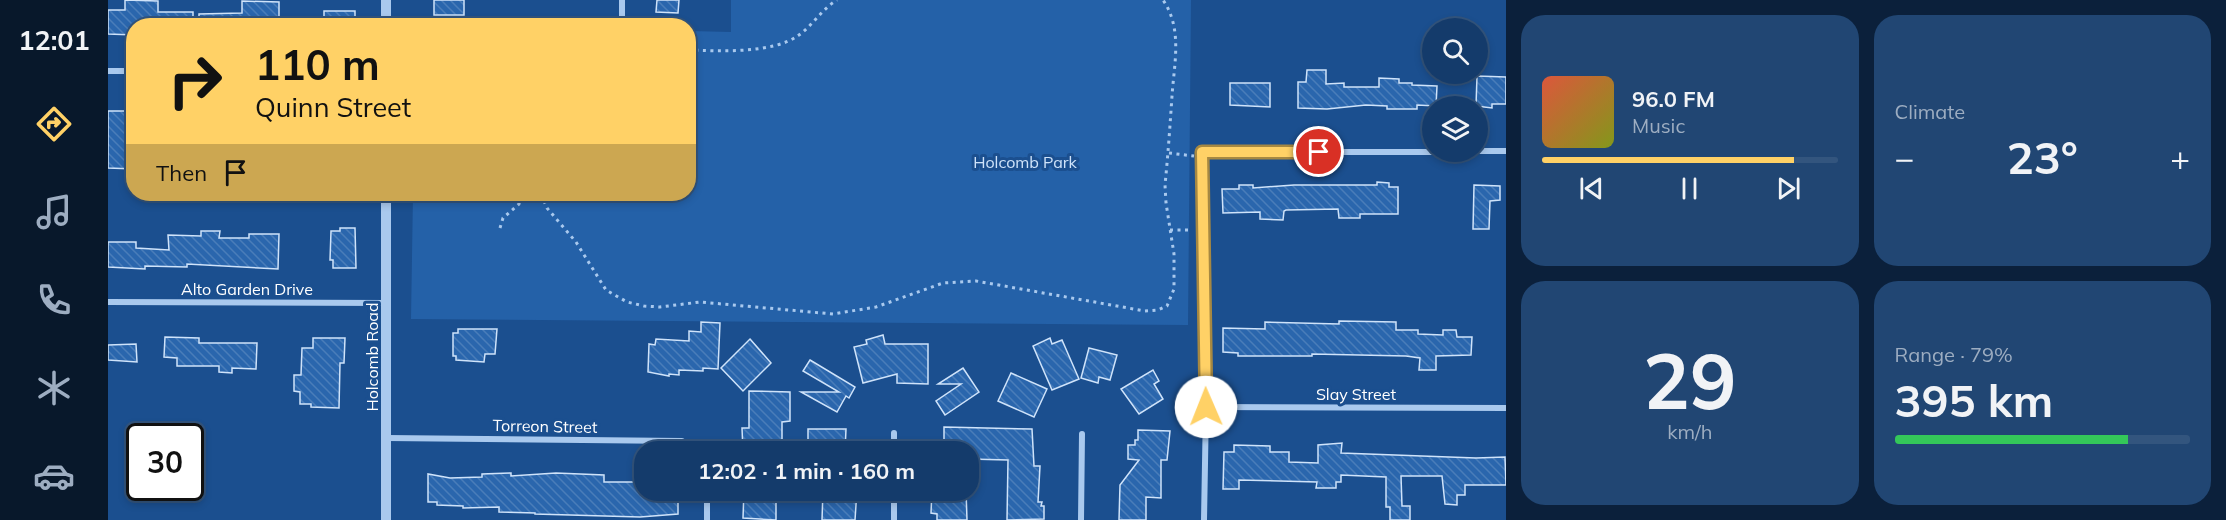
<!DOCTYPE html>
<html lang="en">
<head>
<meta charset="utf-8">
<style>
	body { margin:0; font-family:Mulish,sans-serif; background:#214673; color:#f1f3f6; height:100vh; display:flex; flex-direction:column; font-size:22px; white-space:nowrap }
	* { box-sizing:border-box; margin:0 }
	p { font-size:20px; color:#9dadc1 }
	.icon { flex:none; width:33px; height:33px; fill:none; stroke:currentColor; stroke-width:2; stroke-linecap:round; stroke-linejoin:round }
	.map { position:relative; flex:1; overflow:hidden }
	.side { display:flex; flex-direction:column; gap:15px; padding:15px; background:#0b203b; width:720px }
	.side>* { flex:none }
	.guide { position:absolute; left:18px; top:18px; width:570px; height:183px; border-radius:24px; box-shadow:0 3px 9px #0003,0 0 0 2px #33557e; background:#ffd166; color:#111; overflow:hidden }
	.tools { position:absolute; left:1314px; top:18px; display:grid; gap:12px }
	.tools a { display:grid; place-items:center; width:66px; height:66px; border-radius:50%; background:#143b6b; box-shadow:0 3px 9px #0003,0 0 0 2px #33557e; font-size:30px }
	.speed { position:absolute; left:18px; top:423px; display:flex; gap:12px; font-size:30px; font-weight:700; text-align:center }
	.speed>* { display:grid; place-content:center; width:78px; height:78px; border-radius:50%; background:#143b6b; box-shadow:0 3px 9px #0003,0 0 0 2px #33557e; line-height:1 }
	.speed .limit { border:3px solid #111; border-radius:9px; background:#fff; color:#111 }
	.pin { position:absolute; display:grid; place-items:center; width:51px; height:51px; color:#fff; margin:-26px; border:3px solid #fff; border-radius:50%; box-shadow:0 2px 6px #0007 }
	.me { position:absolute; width:66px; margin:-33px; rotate:359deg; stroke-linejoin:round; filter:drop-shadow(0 0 4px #0008) }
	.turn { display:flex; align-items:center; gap:21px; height:126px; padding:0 30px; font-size:27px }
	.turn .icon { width:78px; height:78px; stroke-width:2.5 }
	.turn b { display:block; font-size:42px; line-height:51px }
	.then { display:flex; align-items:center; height:57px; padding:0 30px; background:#0003; gap:12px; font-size:22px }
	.big { font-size:45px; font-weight:700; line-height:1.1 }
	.side .tile { flex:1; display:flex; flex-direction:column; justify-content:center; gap:9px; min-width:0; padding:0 21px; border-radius:24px; background:#214673 }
	.side .dial { align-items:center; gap:0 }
	.dial b { font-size:78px; line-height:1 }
	.song { display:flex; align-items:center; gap:18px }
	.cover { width:72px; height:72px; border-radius:9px; background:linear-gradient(135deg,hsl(10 70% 55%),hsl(70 70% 35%)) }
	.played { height:6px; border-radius:3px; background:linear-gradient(90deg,#ffd166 85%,#33557e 85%) }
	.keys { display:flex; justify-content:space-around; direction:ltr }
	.heat { display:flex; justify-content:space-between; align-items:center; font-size:33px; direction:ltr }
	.charge { height:9px; border-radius:4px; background:linear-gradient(90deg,#34c759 79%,#33557e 0) }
	.side .tiles { flex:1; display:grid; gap:15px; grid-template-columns:repeat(2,1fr) }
	.trip { position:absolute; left:526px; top:441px; width:345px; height:60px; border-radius:24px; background:#143b6b; box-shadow:0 3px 9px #0003,0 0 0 2px #33557e; font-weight:700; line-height:60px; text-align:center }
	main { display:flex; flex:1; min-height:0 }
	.tabs { display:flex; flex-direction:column; width:108px; justify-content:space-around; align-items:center; background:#08182b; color:#9dadc1 }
	.tabs .icon { width:42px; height:42px }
	.tabs .current { color:#ffd166 }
	.tabs b { font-size:27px; color:#f1f3f6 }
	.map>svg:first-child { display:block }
	.park { fill:#2461a8 }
	.building { fill:url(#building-back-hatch); stroke:#cfe3fa; stroke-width:1.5 }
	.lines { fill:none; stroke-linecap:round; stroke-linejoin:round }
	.path { stroke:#a9c9ee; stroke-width:3; stroke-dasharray:3 4.5; stroke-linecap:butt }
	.minor { stroke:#a9c9ee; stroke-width:6 }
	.tertiary { stroke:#a9c9ee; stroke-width:10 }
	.route-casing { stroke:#a68842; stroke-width:15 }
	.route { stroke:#ffd166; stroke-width:10 }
	.labels { text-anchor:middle; stroke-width:6; stroke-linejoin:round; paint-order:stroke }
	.park-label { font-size:16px; fill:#cfe3fa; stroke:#1b4f8f }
	.street-label { font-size:16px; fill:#fff; stroke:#1b4f8f }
</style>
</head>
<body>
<main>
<nav class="tabs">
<b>12:01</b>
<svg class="icon current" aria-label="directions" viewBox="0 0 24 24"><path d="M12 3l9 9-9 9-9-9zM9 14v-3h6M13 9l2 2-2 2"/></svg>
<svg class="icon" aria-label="music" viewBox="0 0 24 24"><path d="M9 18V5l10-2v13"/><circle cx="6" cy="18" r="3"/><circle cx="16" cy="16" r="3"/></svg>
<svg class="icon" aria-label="phone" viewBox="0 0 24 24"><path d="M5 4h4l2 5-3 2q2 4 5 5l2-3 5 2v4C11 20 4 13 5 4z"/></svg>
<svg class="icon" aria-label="climate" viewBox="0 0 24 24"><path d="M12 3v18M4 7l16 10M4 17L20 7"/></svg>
<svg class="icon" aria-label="car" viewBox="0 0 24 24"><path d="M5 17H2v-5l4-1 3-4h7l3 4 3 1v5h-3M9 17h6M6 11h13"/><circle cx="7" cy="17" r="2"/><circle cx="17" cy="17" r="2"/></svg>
</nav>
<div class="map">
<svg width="1398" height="520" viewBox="0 0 1398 520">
	<defs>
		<pattern id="building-back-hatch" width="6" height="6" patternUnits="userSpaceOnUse" patternTransform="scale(1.5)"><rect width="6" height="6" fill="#2a66ad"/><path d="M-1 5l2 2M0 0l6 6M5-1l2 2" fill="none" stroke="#4a7db9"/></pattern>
	</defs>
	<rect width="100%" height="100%" fill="#1b4f8f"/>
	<path class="park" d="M623,0H1083L1080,325L303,319L305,194H580L581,31L623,32Z"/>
	<g class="building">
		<path d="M17,0L50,1V12H85V26H26V35L0,34V10H17Z"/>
		<rect x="326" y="0" width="30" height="15"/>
		<path d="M549,0H571L570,13L548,12Z"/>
		<path d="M134,1L171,2V26H91V14L134,13Z"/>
		<rect x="216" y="11" width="31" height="15"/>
		<path d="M1199,70H1218V84L1236,83V87H1271V78L1291,79V83H1304V85L1329,86L1328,106L1309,105V109H1279V106L1258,105L1219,109L1190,108V82H1198Z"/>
		<path d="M1369,76L1398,77V104H1384V108L1368,106Z"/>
		<path d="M1122,83H1162V107L1122,105Z"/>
		<path d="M0,111H26V169L0,168Z"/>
		<path d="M1269,182L1281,183V187H1290V214H1252V218H1231L1230,209L1178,210L1176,211L1175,220L1152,219V212L1115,213L1114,189H1131V185H1145V188L1186,185H1269Z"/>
		<path d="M1366,185L1392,186V200L1382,201L1381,229H1365Z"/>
		<path d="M232,228H247L248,268H225V260H222L223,231H232Z"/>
		<path d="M93,231H112L111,238H141V234H171L170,269L79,264V267L37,266V269L0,267V242H28V248L61,250L60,235L93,236Z"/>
		<path d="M1231,321L1288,322V330H1310V334L1335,335V330H1348L1349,337H1364L1363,355L1328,356V370H1311L1312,358L1298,356L1204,354V356H1130V353L1115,352V328L1157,329V322L1231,324Z"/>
		<path d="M593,322L612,323L610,369L595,368V371L571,370V375L561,374V376L540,372L541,344L547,345L548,339L581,341V331L593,332Z"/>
		<path d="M350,329H389L387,354H377L376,362L348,360V356H345V333H350Z"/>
		<path d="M775,335L777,344H820V384L789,383V374L755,383L746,347L759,344L758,340Z"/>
		<path d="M57,337L91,338V343H149L148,369L124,368V373L111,372V366H69V358L56,357Z"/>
		<path d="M205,338H237L236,363H232L231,408L203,407V404H192V392L186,391V375H193L194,348H205Z"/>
		<path d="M942,338L944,344L954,340L971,379L944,390L925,346Z"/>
		<path d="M642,339L663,363L635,391L613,368Z"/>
		<path d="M28,344L29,362L0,360V345Z"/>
		<path d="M981,348L1009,355L1002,380L991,377L990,383L973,378Z"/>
		<path d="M702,360L747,387L741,398L738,396L729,412L693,392H731L695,371Z"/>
		<path d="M855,368L871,392L837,415L828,401L853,384H830Z"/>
		<path d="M1045,370L1051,381L1046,384L1055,399L1031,414L1013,389Z"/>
		<path d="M903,373L939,389L926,417L890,401Z"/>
		<path d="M641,391L682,392V421L674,422V452H635L634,428H641Z"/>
		<path d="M836,427L924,429L926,466H932L930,502H934L933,506H936V519L899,520L900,460L861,459V452H836Z"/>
		<path d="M700,429H738L737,452H700Z"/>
		<path d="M1030,430L1062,431L1059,460H1053V498L1038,497V520H1011L1012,485L1031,460L1020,459V445H1027V440H1030Z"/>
		<path d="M1234,443L1233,453L1368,458L1397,457L1398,485H1357V495H1349V505L1337,504L1334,476H1293L1294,506H1302V520H1282V507H1278V477L1233,475V482H1228V488H1208L1209,482L1131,480V489H1115L1116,452H1126V445L1162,446V452H1181V462L1210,463V445Z"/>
		<path d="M403,473V476L448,473L496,475V482H532V490H570V514L532,517L427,514V513L391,512V507L355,508V506L329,505V502H320V474L342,478L374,477V474Z"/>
		<path d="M636,490H665V502H668V520L635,518Z"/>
		<path d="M715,490H749L747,520H714Z"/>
		<path d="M824,490H858L859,520H829V514L823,513Z"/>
	</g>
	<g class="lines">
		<g class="path">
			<path d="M500,26V19"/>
			<path d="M580,50C612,51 665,54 691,35C705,25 714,9 729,0"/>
			<path d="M1061,153L1086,156"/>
			<path d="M433,194L439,208L468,242L498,290L519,302L536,306L552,307L592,302L725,314L768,307L835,283L868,281L1037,311L1050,310L1059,306L1066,289V254L1058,203L1057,185C1060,155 1062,126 1064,96C1066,64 1075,29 1055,0"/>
			<path d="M392,228L395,218L411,204L413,194"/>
			<path d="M1062,230H1084"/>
		</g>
		<g class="minor">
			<path d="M514,22V0"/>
			<path d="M0,71H26"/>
			<path d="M1370,151H1398"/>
			<path d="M0,302L278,303"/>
			<path d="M1098,407L1398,408"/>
			<path d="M279,438L574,441L591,452"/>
			<path d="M786,452V433"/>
			<path d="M599,490V520"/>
			<path d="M786,520V490"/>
			<path d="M973,520L974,434"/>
			<path d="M1096,520L1098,407L1094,152H1351"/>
		</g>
		<g class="tertiary">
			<path d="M278,0V26"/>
			<path d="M278,194V520"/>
		</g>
	</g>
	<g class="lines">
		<defs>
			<path id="route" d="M1098,407L1094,152H1211"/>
		</defs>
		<use href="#route" class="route-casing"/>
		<use href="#route" class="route"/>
	</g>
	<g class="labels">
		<g class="park-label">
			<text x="917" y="168">Holcomb Park</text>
		</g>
		<g class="street-label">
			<text x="139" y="295">Alto Garden Drive</text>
			<text transform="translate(264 357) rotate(-90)" y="6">Holcomb Road</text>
			<text x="1248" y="400">Slay Street</text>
			<text transform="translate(437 426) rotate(1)" y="6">Torreon Street</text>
		</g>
	</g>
</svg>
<div class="tools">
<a><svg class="icon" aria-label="search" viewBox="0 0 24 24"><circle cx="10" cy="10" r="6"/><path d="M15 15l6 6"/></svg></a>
<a><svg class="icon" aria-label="layers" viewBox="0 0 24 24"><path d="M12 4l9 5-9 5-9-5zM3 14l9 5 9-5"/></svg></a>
</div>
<div class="speed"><div class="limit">30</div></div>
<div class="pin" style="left:1211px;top:152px;background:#d93025"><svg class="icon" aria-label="arrive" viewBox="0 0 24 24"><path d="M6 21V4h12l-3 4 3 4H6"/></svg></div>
<svg class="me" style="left:1098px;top:407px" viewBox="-20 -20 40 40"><circle r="19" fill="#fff"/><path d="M0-13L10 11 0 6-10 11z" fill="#ffd166"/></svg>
<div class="trip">12:02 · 1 min · 160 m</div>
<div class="guide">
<div class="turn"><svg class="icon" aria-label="right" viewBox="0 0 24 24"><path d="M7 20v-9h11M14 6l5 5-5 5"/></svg><div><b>110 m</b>Quinn Street</div></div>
<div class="then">Then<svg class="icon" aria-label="arrive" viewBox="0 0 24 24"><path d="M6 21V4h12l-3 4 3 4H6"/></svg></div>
</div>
</div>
<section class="side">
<div class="tiles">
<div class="tile">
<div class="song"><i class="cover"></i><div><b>96.0 FM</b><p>Music</p></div></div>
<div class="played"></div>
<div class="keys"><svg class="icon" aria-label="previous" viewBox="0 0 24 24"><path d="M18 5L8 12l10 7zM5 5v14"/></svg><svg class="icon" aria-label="pause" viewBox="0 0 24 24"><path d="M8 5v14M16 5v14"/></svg><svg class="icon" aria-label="next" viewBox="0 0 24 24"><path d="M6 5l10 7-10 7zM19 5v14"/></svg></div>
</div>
<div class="tile"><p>Climate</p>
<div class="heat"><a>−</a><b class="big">23°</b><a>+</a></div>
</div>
<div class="tile dial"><b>29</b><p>km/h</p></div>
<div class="tile"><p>Range · 79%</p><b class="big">395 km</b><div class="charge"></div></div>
</div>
</section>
</main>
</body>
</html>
